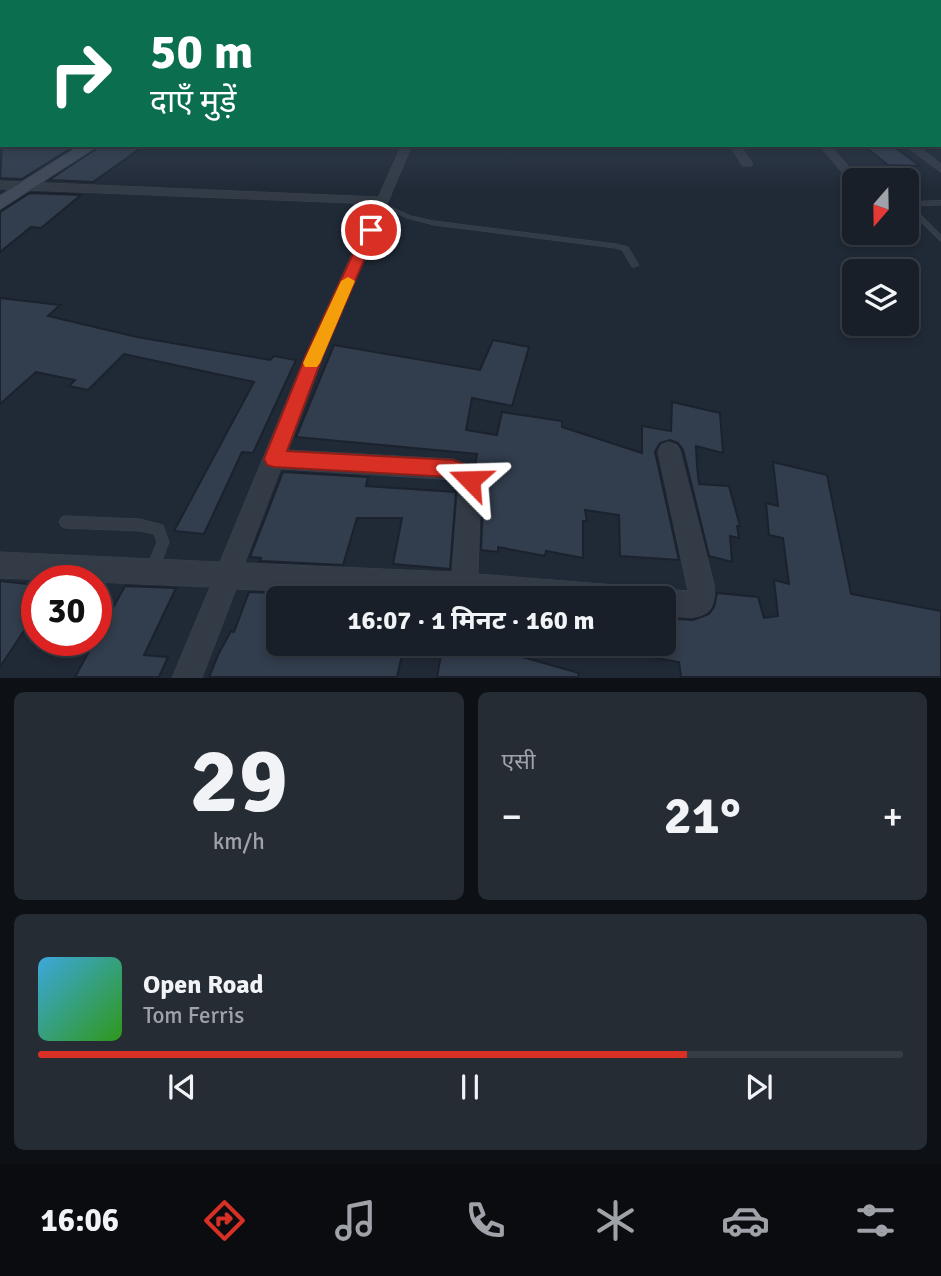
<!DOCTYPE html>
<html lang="hi">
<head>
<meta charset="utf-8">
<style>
	body { margin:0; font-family:Signika,"Noto Sans Devanagari",sans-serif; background:#252c34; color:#f1f3f6; height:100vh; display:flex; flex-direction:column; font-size:26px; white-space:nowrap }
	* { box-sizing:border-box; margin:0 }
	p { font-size:23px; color:#9fa2a8 }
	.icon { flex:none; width:38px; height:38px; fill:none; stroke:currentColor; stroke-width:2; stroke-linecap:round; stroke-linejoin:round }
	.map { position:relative; height:678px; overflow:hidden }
	.panel { display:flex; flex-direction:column; gap:14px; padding:14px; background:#0d1116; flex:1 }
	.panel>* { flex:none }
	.hud { position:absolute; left:0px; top:0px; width:942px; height:147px; box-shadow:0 4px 10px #0003,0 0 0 2px #363d45; background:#0b6e4f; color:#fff; overflow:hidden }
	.needle { width:46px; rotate:200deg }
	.fabs { position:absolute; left:842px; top:168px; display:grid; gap:14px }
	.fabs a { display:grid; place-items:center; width:77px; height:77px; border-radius:10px; background:#181f28; box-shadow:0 4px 10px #0003,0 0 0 2px #363d45; font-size:35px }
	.speed { position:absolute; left:21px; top:565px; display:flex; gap:14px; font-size:35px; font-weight:700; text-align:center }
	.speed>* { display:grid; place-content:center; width:91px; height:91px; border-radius:50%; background:#181f28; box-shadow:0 4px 10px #0003,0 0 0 2px #363d45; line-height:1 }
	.speed .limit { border:10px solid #d22; background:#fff; color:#111 }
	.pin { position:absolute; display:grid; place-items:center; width:60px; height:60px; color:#fff; margin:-30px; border:4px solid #fff; border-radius:50%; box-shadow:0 2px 7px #0007 }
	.me { position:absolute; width:77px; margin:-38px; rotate:292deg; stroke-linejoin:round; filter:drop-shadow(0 0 5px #0008) }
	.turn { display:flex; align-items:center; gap:24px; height:147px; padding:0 35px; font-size:32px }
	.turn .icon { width:91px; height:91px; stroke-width:2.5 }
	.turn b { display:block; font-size:49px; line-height:60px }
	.big { font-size:52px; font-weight:700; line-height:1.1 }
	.panel .tile { flex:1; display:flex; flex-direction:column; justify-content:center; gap:10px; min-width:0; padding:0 24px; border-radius:10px; background:#252c34 }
	.panel .dial { align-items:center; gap:0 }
	.dial b { font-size:91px; line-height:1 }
	.song { display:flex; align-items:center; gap:21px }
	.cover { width:84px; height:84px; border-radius:10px; background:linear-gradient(135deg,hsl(200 70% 55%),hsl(110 70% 35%)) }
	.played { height:7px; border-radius:4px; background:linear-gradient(90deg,#d93025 75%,#363d45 75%) }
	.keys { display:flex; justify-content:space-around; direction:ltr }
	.heat { display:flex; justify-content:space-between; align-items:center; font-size:38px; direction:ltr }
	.panel .tiles { flex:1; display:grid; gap:14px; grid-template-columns:1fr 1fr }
	.tile:last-child { grid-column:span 2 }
	.trip { position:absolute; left:266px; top:586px; width:410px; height:70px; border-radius:10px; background:#181f28; box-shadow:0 4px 10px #0003,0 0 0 2px #363d45; font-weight:700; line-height:70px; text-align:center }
	.tab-bar { display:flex; height:112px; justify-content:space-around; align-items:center; background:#0a0c10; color:#9fa2a8 }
	.tab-bar .icon { width:49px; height:49px }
	.tab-bar .on { color:#d93025 }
	.tab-bar b { font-size:32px; color:#f1f3f6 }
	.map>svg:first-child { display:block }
	.building { fill:#323d4d; stroke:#1b222d; stroke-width:2 }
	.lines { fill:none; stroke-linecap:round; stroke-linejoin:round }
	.lane-casing { stroke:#3d4450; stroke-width:1 }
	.street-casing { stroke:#3d4450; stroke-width:1 }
	.secondary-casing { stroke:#3d4450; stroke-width:2 }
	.lane { fill:#333b46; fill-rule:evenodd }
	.street { fill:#333b46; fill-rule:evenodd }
	.secondary { fill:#414a59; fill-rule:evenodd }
	.route { fill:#d93025; stroke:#8d1f18; stroke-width:2 }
	.slow { fill:#f59e0b }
</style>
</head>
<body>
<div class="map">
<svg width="941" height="678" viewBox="0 0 941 678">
	<rect width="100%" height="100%" fill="#202936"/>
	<g class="building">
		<path d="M2,145H76L22,179L0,178Z"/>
		<path d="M102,145H145L93,182L49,180Z"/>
		<path d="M863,145L893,146L920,166L888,165Z"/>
		<path d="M30,193L81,195L41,228L31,227L0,252V212Z"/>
		<path d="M0,298L60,305L48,316L137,337L270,360L274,356L296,360L253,453L242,452L204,534L174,531L254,382L124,354L88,390L69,386L75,380L36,372L0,404Z"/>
		<path d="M493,340L529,347L512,406L472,398L466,430L497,435L502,412L562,421V427L642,453V426L671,431L672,402L720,413L723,453L696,446L697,467L699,484L729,486L740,526H737L739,538L730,536L732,562L709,556L683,450L678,443L670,440L660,443L655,452L679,560L620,556L619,515L585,510L587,521H583V558L546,551L545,556L498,547V552L481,550L484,480L475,466L477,454L296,437L334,345L480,370Z"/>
		<path d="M773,462L827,475L851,594L941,611V677H681L679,662L626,653L627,644H663V618L693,620L709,614L714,607L717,593L758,597L764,618L778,616L774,580L789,584L783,538L769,535L766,503L778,506Z"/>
		<path d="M283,472L368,477L366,486L456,492L450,569L393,564L402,518H357L343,565L260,561L261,558L250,557Z"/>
		<path d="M0,581L37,585V611L0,667Z"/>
		<path d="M125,586L176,588L144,655L168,657L159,677H75Z"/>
		<path d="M249,592L304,594L303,598H278V644H366L365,648L402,655L397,677H209L218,655L231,631L234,632Z"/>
		<path d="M443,644H499L498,650L579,673L578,677H437Z"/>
	</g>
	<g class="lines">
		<defs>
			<g id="lane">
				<path d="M941,201V205L912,206L941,235V241L939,240L906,207L907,202Z"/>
				<path d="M382,203L411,216L434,221L616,244L628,247L639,265L635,267H632L622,250L615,248L434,225L407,218L380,206V204Z"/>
				<path d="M65,516L140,519L163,525L169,542L157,574L152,575L147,574L146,569L157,542L154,534L140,531L65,528L61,526L59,522L61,518Z"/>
			</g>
			<g id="street">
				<rect x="940" y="108" width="1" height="7"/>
				<rect x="0" y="113" width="2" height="6"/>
				<path d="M0,137H2L0,144Z"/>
				<path d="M402,145H412L324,354L288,450L453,459L472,466L481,480L478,574L615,585L624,589L628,598H449L236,589L202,678H172L210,587L0,578V552L220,562L306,354L375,204L0,189V181L378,197ZM281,469L456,480L459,483L452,572L245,563Z"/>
				<path d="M730,145H740L753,164L751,166H743Z"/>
				<path d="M819,145H830L851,169V173H843Z"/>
				<path d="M905,145H917L941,164V172Z"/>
				<path d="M669,442L677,445L680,451L714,584C718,624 692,618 663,615V598H651L653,592L663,589L688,591L658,451L661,445Z"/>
			</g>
			<path id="secondary" d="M81,145H99L0,209V196Z"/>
		</defs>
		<use href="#lane" class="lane-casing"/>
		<use href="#street" class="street-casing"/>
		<use href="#secondary" class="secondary-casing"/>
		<use href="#lane" class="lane"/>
		<use href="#street" class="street"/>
		<use href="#secondary" class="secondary"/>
	</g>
	<linearGradient id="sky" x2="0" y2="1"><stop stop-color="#12171e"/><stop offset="0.5" stop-color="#3c495d"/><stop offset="1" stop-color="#3c495d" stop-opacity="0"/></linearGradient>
	<rect width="941" height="191" fill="url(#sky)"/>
	<path class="route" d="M371,226L377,230L323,355L287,451L453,460L472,467L480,480L477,487L470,489L451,477L274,467L267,465L264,459L306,355L364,230Z"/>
	<path class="slow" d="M348,277L355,281L320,363L317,367H305L303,363L341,281Z"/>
</svg>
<div class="fabs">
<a><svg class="needle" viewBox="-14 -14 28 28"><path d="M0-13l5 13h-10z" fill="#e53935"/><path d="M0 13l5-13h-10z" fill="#9fa2a8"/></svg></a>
<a><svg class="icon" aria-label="layers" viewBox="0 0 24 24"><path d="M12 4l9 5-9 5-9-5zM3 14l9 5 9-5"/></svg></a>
</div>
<div class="speed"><div class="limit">30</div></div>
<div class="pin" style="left:371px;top:230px;background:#d93025"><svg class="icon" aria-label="arrive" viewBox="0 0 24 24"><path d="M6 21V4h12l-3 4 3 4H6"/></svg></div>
<svg class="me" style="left:470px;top:480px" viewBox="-20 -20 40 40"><path d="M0-17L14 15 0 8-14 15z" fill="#d93025" stroke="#fff" stroke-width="4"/></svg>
<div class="trip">16:07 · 1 मिनट · 160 m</div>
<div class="hud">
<div class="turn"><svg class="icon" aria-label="right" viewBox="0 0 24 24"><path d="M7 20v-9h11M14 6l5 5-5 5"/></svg><div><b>50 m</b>दाएँ मुड़ें</div></div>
</div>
</div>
<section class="panel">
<div class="tiles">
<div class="tile dial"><b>29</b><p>km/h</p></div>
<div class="tile"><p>एसी</p>
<div class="heat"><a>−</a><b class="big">21°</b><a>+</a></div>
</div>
<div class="tile">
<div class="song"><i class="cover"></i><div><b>Open Road</b><p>Tom Ferris</p></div></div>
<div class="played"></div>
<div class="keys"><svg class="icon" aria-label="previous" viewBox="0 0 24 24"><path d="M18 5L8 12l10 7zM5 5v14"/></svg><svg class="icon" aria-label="pause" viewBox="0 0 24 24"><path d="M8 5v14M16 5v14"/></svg><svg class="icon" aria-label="next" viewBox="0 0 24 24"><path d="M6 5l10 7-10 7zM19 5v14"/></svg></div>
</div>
</div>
</section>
<nav class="tab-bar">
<b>16:06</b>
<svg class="icon on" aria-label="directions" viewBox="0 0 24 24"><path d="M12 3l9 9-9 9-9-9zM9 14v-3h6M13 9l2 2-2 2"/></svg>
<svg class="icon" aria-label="music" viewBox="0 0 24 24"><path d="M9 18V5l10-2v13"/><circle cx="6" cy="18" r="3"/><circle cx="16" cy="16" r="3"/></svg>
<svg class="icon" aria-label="phone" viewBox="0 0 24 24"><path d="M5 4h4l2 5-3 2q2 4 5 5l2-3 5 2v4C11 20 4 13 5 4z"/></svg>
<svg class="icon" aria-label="climate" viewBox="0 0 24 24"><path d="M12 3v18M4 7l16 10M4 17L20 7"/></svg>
<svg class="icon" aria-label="car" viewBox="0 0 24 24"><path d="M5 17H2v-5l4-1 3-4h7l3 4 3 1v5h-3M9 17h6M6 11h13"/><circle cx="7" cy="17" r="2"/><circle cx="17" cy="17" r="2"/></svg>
<svg class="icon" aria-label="filters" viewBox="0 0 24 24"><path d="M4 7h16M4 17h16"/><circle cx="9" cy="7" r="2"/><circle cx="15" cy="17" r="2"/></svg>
</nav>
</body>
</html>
